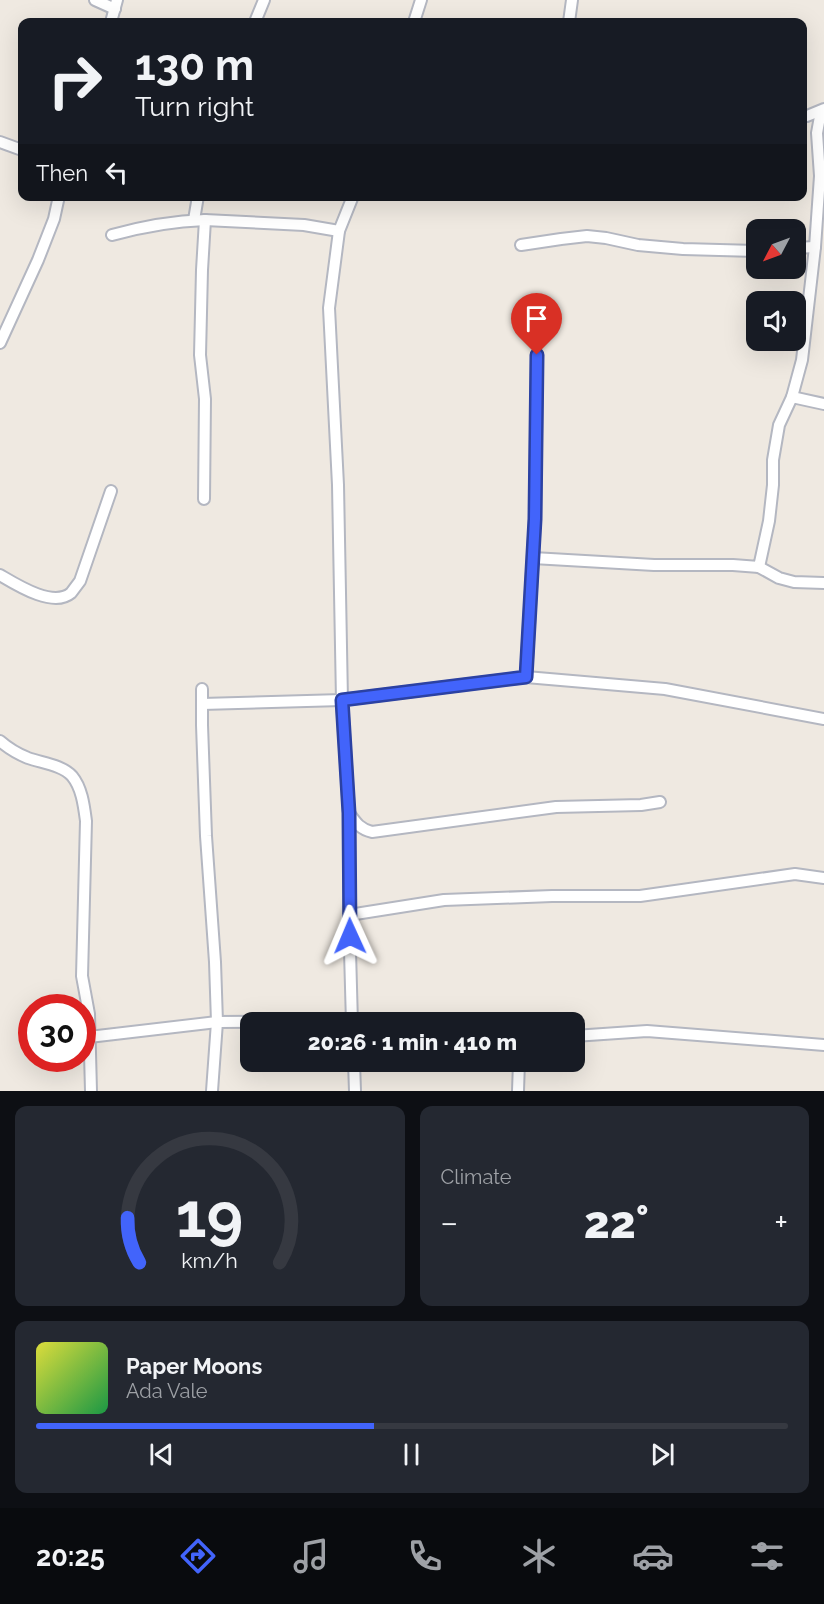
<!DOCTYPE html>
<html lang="en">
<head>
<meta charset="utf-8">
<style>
	body { margin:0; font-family:Raleway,sans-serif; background:#242831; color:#f1f3f6; height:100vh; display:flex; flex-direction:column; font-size:22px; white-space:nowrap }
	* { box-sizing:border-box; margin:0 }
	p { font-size:20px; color:#9ea1a6 }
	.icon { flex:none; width:33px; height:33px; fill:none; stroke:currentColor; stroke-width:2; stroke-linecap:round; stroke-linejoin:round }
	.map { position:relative; height:1091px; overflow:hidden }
	.side { display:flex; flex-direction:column; gap:15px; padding:15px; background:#0d0f14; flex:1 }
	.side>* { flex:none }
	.top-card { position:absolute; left:18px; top:18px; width:789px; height:183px; border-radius:12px; box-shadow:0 6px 24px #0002; background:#171b24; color:#f1f3f6; overflow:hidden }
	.needle { width:39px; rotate:229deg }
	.tools { position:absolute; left:746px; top:219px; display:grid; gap:12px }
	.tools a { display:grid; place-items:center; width:60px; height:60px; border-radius:12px; background:#171b24; box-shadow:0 6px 24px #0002; font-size:30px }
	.speed { position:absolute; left:18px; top:994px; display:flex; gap:12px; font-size:30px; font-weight:700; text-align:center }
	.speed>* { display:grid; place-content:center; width:78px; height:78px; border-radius:50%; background:#171b24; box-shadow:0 6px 24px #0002; line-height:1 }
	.speed .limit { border:9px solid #d22; background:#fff; color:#111 }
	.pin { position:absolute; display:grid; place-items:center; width:51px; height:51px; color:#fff; margin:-62px -26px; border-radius:50% 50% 50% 0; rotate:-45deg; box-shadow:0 0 6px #0007 }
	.pin .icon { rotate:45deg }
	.me { position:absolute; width:66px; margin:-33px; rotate:359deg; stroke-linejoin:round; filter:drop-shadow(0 0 4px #0008) }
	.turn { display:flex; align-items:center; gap:21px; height:126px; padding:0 18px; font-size:27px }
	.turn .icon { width:78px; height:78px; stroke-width:2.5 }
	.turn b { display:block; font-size:42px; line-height:51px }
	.then { display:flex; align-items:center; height:57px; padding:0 18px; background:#0003; gap:12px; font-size:22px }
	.big { font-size:45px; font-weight:800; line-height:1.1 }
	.side .widget { flex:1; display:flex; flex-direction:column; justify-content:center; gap:9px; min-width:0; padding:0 21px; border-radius:12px; background:#242831 }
	.side .dial { align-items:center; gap:0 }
	.dial svg { height:156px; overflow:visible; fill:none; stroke:#363941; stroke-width:7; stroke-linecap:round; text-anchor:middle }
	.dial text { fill:#f1f3f6; stroke:none }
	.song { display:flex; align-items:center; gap:18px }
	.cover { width:72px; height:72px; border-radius:9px; background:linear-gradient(135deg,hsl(60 70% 55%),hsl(140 70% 35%)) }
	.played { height:6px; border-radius:3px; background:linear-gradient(90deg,#4264fb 45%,#363941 45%) }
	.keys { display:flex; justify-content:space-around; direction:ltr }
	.heat { display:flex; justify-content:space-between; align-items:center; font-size:33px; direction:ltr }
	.side .tiles { flex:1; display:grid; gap:15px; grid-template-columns:1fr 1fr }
	.widget:last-child { grid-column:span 2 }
	.trip { position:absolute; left:240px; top:1012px; width:345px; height:60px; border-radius:12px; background:#171b24; box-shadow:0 6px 24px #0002; font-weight:800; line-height:60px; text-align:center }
	.dock { display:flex; height:96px; justify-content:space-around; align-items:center; background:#090b0e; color:#9ea1a6 }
	.dock .icon { width:42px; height:42px }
	.dock .on { color:#4264fb }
	.dock b { font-size:27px; color:#f1f3f6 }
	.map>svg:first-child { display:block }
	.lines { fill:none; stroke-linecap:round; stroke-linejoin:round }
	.minor-casing { stroke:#b4b7c1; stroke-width:14 }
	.minor { stroke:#fff; stroke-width:10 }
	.route-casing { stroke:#2b41a3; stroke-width:15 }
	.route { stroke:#4264fb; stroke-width:10 }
</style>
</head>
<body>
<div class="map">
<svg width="824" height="1091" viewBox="0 0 824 1091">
	<rect width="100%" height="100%" fill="#efe9e1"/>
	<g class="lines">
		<defs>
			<g id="minor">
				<path d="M95,0L115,9"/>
				<path d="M111,22L117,0"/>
				<path d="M255,22L264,0"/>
				<path d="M414,22L421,0"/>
				<path d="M569,22L572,0"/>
				<path d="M802,116H807L824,109"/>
				<path d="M0,142L22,150"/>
				<path d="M194,220L198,196"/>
				<path d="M112,235C141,227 175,221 205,220L304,225L339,231"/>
				<path d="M521,245L561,239L587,236L606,238L638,245L683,249L756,251"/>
				<path d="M795,248L815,247"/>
				<path d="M0,343L38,260L54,219L59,196"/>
				<path d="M792,397L824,404"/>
				<path d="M204,499L205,399L200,355L202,270L205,220"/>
				<path d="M533,558L654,565H733L759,567L769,521L773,485V460L779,425L792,397L802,360L815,247L820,176L817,133L821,111"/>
				<path d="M759,567L779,578L794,582L824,583"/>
				<path d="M0,575C17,585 53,608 71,593C74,589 77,585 80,581L111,491"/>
				<path d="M526,677L665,689L824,719"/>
				<path d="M202,689V725L206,836L215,962L217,1022L212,1091"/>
				<path d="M202,704L342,700L526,677L535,519L537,355"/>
				<path d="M0,741C8,748 18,754 28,758C42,763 62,765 72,776C82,788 84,806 86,821L82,976L89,1014L91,1091"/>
				<path d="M349,813C356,823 360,829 372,832L556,807L641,805L660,802"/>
				<path d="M349,915L444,900L552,896H640L795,874L824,878"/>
				<path d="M352,1023L349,915V813L342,700L338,485L329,308L339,231L353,196"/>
				<path d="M574,1036L647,1031L824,1045"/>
				<path d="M89,1037L217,1022L352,1021"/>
				<path d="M354,1062L355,1091"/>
				<path d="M518,1091L519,1062"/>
			</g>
		</defs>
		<use href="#minor" class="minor-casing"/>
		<use href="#minor" class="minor"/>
	</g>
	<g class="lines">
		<defs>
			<path id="route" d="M350,936L349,813L342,700L526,677L535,519L537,355"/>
		</defs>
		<use href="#route" class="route-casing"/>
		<use href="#route" class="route"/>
	</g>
</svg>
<div class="tools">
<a><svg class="needle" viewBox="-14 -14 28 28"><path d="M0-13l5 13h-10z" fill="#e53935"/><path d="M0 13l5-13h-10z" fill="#9ea1a6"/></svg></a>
<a><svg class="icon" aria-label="sound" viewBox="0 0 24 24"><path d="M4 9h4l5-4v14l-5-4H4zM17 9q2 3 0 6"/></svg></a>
</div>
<div class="speed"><div class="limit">30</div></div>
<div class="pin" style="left:537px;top:355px;background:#d93025"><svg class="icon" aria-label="arrive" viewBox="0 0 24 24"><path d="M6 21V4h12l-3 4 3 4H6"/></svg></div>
<svg class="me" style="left:350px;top:936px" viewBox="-20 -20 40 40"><path d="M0-17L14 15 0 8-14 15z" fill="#4264fb" stroke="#fff" stroke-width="4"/></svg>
<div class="trip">20:26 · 1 min · 410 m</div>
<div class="top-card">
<div class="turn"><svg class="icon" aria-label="right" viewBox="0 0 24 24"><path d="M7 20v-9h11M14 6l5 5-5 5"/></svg><div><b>130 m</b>Turn right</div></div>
<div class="then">Then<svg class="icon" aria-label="left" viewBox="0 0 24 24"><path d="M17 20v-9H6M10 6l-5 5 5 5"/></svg></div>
</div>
</div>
<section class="side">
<div class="tiles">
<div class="widget dial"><svg viewBox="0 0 100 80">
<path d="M14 69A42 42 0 1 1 86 69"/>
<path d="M14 69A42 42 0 0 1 8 46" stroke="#4264fb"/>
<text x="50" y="56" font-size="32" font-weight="700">19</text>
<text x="50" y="72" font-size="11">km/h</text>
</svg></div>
<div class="widget"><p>Climate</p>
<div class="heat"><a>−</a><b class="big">22°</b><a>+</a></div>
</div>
<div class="widget">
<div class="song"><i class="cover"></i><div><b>Paper Moons</b><p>Ada Vale</p></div></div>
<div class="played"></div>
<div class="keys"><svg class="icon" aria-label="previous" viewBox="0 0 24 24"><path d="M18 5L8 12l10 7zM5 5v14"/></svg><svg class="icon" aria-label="pause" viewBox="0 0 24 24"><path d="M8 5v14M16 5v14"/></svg><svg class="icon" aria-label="next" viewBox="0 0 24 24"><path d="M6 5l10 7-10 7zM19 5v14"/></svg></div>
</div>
</div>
</section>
<nav class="dock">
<b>20:25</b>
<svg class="icon on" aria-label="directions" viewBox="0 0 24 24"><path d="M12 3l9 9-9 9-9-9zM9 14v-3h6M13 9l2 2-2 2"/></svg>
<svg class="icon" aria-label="music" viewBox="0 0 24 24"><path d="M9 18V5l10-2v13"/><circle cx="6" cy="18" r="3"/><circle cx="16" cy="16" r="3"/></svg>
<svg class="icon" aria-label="phone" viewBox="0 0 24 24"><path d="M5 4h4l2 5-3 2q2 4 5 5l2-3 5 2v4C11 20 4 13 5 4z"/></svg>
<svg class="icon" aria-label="climate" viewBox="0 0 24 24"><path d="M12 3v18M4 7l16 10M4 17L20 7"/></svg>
<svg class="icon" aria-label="car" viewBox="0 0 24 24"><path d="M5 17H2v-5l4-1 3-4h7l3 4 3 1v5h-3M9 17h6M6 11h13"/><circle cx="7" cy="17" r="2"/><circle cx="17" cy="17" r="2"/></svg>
<svg class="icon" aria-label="filters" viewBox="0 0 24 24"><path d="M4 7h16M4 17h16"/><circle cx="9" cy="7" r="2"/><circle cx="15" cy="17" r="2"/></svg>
</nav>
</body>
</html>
